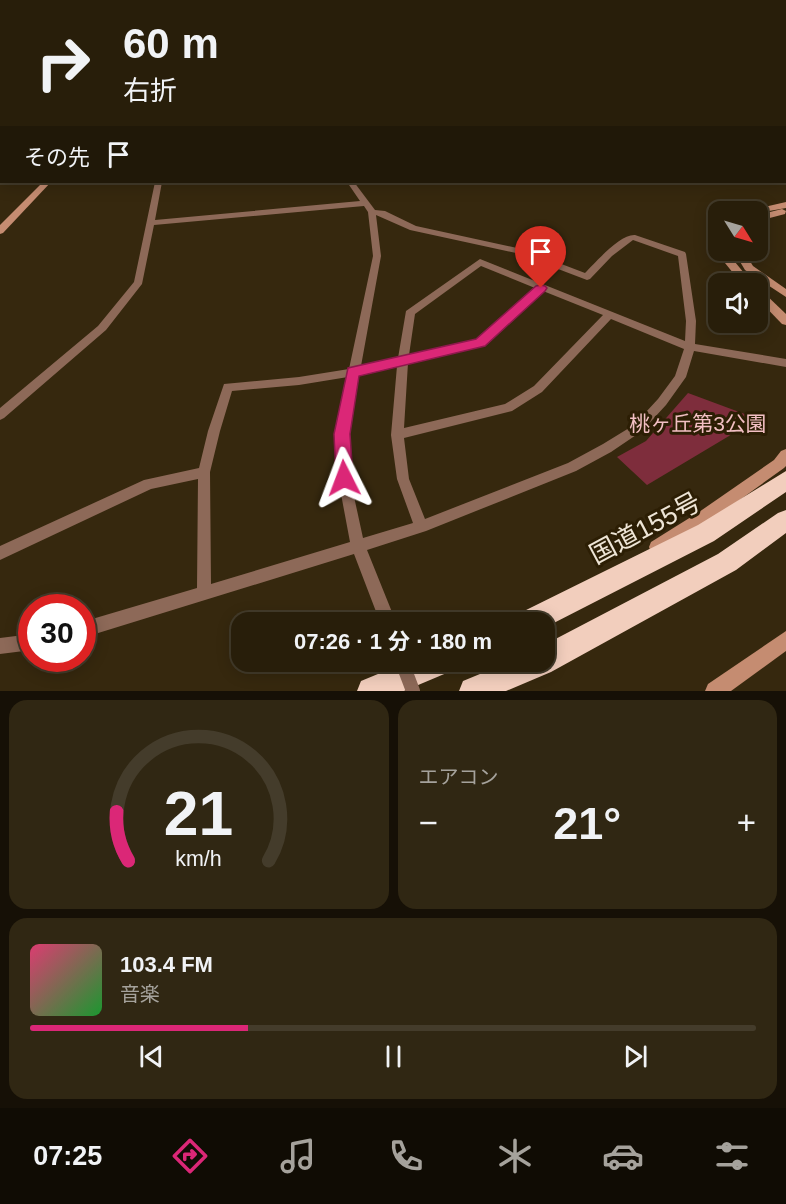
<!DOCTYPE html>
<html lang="ja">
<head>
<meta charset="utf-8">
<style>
	body { margin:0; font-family:Helvetica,"Noto Sans JP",sans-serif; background:#302713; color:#f1f3f6; height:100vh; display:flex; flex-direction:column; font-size:22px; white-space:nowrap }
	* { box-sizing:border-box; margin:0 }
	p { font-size:20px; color:#a5a29c }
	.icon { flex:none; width:33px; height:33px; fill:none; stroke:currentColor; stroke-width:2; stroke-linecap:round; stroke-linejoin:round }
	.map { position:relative; height:691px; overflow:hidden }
	.sheet { display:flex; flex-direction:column; gap:9px; padding:9px; background:#161006; flex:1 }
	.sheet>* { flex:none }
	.banner { position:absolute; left:0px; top:0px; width:786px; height:183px; box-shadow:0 3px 15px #0003,0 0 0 2px #443c2b; background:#281e0a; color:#f1f3f6; overflow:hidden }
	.needle { width:39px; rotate:127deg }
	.buttons { position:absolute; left:708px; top:201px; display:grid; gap:12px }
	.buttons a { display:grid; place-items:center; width:60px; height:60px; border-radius:12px; background:#281e0a; box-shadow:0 3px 15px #0003,0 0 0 2px #443c2b; font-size:30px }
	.speed { position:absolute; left:18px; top:594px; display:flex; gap:12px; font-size:30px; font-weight:700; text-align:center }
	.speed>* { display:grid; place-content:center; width:78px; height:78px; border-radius:50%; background:#281e0a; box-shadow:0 3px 15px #0003,0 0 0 2px #443c2b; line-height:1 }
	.speed .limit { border:9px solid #d22; background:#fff; color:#111 }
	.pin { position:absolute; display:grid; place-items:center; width:51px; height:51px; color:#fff; margin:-62px -26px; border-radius:50% 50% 50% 0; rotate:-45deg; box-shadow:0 0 6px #0007 }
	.pin .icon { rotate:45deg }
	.me { position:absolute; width:66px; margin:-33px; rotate:357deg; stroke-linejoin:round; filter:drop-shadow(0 0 4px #0008) }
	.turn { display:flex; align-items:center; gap:21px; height:126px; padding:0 24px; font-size:27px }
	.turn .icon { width:78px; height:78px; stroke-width:2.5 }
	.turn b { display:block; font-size:42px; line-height:51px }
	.then { display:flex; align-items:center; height:57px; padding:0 24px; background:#0003; gap:12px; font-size:22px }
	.big { font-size:45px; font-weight:700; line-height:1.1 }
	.sheet .tile { flex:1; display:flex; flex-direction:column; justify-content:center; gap:9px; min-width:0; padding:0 21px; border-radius:18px; background:#302713 }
	.sheet .dial { align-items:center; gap:0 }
	.dial svg { height:156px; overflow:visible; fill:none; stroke:#443c2b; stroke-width:7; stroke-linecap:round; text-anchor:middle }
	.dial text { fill:#f1f3f6; stroke:none }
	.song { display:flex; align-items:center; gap:18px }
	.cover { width:72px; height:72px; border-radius:9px; background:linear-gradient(135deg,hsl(340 70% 55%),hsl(130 70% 35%)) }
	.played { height:6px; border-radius:3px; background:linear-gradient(90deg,#db2777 30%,#443c2b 30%) }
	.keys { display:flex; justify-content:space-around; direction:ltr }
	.heat { display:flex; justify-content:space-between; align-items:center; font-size:33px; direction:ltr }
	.sheet .tiles { flex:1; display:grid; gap:9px; grid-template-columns:1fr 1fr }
	.tile:last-child { grid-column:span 2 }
	.trip { position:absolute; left:231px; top:612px; width:324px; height:60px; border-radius:18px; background:#281e0a; box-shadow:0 3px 15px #0003,0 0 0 2px #443c2b; font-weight:700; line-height:60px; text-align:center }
	.tabs { display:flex; height:96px; justify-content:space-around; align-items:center; background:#100c04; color:#a5a29c }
	.tabs .icon { width:42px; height:42px }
	.tabs .selected { color:#db2777 }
	.tabs b { font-size:27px; color:#f1f3f6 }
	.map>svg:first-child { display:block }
	.green { fill:#7e2d3c }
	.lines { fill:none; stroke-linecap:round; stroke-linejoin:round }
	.street { fill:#8d6958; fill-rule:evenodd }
	.secondary { fill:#c58c71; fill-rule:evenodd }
	.highway { fill:#f2cebd; fill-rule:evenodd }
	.street-bridge { stroke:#8d6958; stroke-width:14 }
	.route { fill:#db2777; stroke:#8e194d; stroke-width:1.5 }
	.labels { text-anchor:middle; stroke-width:6; stroke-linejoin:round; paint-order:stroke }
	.park-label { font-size:21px; fill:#f2bfc3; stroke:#2c1e04 }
	.near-street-label { font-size:26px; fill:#eee5d6; stroke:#2c1e04 }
</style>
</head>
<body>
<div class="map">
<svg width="786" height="691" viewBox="0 0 786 691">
	<rect width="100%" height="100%" fill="#36280e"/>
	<path class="green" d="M688,393L750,416L729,436L647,485L617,457L646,441Z"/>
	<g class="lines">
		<g class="street">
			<rect x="58" y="0" width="4" height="2"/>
			<path d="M162,0H167L159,2Z"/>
			<path d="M242,0H246L248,2H243Z"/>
			<rect x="338" y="0" width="4" height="2"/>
			<path d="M367,0L374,2H368Z"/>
			<path d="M602,0H606L600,2Z"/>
			<path d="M677,0L684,2H678Z"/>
			<path d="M766,0H770L765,2Z"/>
			<path d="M487,1L501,2H485Z"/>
			<rect x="784" y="30" width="2" height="2"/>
			<rect x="784" y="44" width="2" height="4"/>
			<path d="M2,78V82L0,83V79Z"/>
			<rect x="784" y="93" width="2" height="4"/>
			<path d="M0,100L2,101V105L0,104Z"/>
			<path d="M784,100L786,101V105L784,104Z"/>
			<rect x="784" y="140" width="2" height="6"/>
			<rect x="0" y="147" width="2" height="4"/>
			<path d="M155,182H162L155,220L360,201L347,182H354L375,210L385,211L416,226L522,249L585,273C596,262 620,234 635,235L685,252L686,254L696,321L695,344L786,359V367L694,351L686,377L666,405L642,431L611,452L576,471L426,531L367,550L396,622H380L354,554L82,638V622L197,588L198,479L151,489L0,560V546L144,480L199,468L208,431L224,384L299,377L349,369L373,256L368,212L364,206L154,225L142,284L106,330L4,418L0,420V408L98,326L134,282ZM376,215L410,230L516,253L587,280L590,279L612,256L633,240L678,256L686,321L685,341L480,259L406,311L398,358L361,366L381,256ZM481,266L535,288L477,340L409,355L415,314ZM543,291L603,315L534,386L505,404L404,428L408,363L484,346ZM611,319L684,349L675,376L658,399L634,425L603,444L568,463L425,519L409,479L404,438L512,411L542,392ZM397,366L391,435L397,479L413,523L363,538L350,478L348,434L359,375ZM348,377L336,434L338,478L350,542L211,584L210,472L220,431L232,391L299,385Z"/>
			<path d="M32,634V650L0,654V638Z"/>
		</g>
		<g class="secondary">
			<path d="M219,0H223L218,2Z"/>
			<path d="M251,0H259L247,2Z"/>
			<path d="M2,35V39L0,40V36Z"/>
			<path d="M43,182H51L3,233L0,234V225Z"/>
			<path d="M786,202V208L758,213L742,212Z"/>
			<path d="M782,209L786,211L785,214L758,221V215Z"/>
			<path d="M719,250H729L735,262L753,284H742L725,263Z"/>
			<path d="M733,250H743L753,266L786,289V297L745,270Z"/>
			<path d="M758,290L762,291L786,314V325L782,324L758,299Z"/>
			<path d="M786,449V466L784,468L709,522L663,552L657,555L651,552L649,547L651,542L699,512L774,460L781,451Z"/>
			<path d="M786,631V651L731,691H705L708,684Z"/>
		</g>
		<g class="highway">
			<path d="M786,471V492L714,541L544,628V622H516L520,613L698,525Z"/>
			<path d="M786,510V533L736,570L551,672L506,691H459L463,681L509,662H544V645L718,554L778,513Z"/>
			<path d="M407,662H453L449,672L404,691H357L361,681Z"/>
		</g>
		<path class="street-bridge" d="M402,662L413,691"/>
	</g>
	<path class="route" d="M541,285L545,286L547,288L545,291L485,346L359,376L350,434L353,478L350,483L344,485L338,483L336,478L334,434L348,368L476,339L536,286Z"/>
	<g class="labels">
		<g class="park-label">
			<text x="698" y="431">桃ヶ丘第3公園</text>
		</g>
		<g class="near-street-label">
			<text transform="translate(645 528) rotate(-28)" y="9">国道155号</text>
		</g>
	</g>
</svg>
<div class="buttons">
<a><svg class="needle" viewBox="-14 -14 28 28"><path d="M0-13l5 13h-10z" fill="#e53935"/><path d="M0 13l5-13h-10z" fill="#a5a29c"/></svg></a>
<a><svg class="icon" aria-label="sound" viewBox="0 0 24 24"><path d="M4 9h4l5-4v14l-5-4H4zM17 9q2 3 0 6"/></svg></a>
</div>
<div class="speed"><div class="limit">30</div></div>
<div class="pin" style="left:541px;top:288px;background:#d93025"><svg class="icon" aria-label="arrive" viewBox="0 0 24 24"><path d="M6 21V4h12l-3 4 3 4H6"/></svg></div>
<svg class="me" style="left:344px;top:478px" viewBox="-20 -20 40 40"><path d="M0-17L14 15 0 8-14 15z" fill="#db2777" stroke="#fff" stroke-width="4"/></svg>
<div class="trip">07:26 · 1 分 · 180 m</div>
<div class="banner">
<div class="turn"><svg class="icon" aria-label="right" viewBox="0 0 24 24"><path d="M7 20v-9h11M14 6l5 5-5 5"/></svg><div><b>60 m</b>右折</div></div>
<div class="then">その先<svg class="icon" aria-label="arrive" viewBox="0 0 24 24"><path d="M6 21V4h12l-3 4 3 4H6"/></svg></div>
</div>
</div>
<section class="sheet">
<div class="tiles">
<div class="tile dial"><svg viewBox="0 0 100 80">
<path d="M14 69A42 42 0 1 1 86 69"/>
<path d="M14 69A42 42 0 0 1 8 44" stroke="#db2777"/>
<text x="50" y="56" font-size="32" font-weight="700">21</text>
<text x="50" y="72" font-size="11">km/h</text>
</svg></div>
<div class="tile"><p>エアコン</p>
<div class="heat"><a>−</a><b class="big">21°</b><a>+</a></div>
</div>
<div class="tile">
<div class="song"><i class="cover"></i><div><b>103.4 FM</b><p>音楽</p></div></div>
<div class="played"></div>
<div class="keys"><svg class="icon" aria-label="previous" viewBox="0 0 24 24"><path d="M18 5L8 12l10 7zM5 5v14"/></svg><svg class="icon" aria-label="pause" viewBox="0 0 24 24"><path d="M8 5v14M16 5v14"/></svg><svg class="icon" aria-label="next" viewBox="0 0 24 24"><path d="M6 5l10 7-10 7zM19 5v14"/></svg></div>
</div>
</div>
</section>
<nav class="tabs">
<b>07:25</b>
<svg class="icon selected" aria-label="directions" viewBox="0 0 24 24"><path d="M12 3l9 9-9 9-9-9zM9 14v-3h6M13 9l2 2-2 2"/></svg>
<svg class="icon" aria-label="music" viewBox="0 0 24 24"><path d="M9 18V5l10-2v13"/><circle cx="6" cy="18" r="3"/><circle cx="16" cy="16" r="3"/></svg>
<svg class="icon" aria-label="phone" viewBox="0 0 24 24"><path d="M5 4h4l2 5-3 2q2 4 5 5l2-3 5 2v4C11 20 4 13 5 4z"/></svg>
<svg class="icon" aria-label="climate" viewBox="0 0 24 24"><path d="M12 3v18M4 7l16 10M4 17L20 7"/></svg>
<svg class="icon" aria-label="car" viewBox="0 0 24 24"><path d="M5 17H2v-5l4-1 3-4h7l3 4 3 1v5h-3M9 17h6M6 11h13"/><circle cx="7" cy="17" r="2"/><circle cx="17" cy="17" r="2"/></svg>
<svg class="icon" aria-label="filters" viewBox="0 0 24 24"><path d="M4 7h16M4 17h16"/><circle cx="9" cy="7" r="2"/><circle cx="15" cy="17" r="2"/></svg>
</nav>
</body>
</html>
